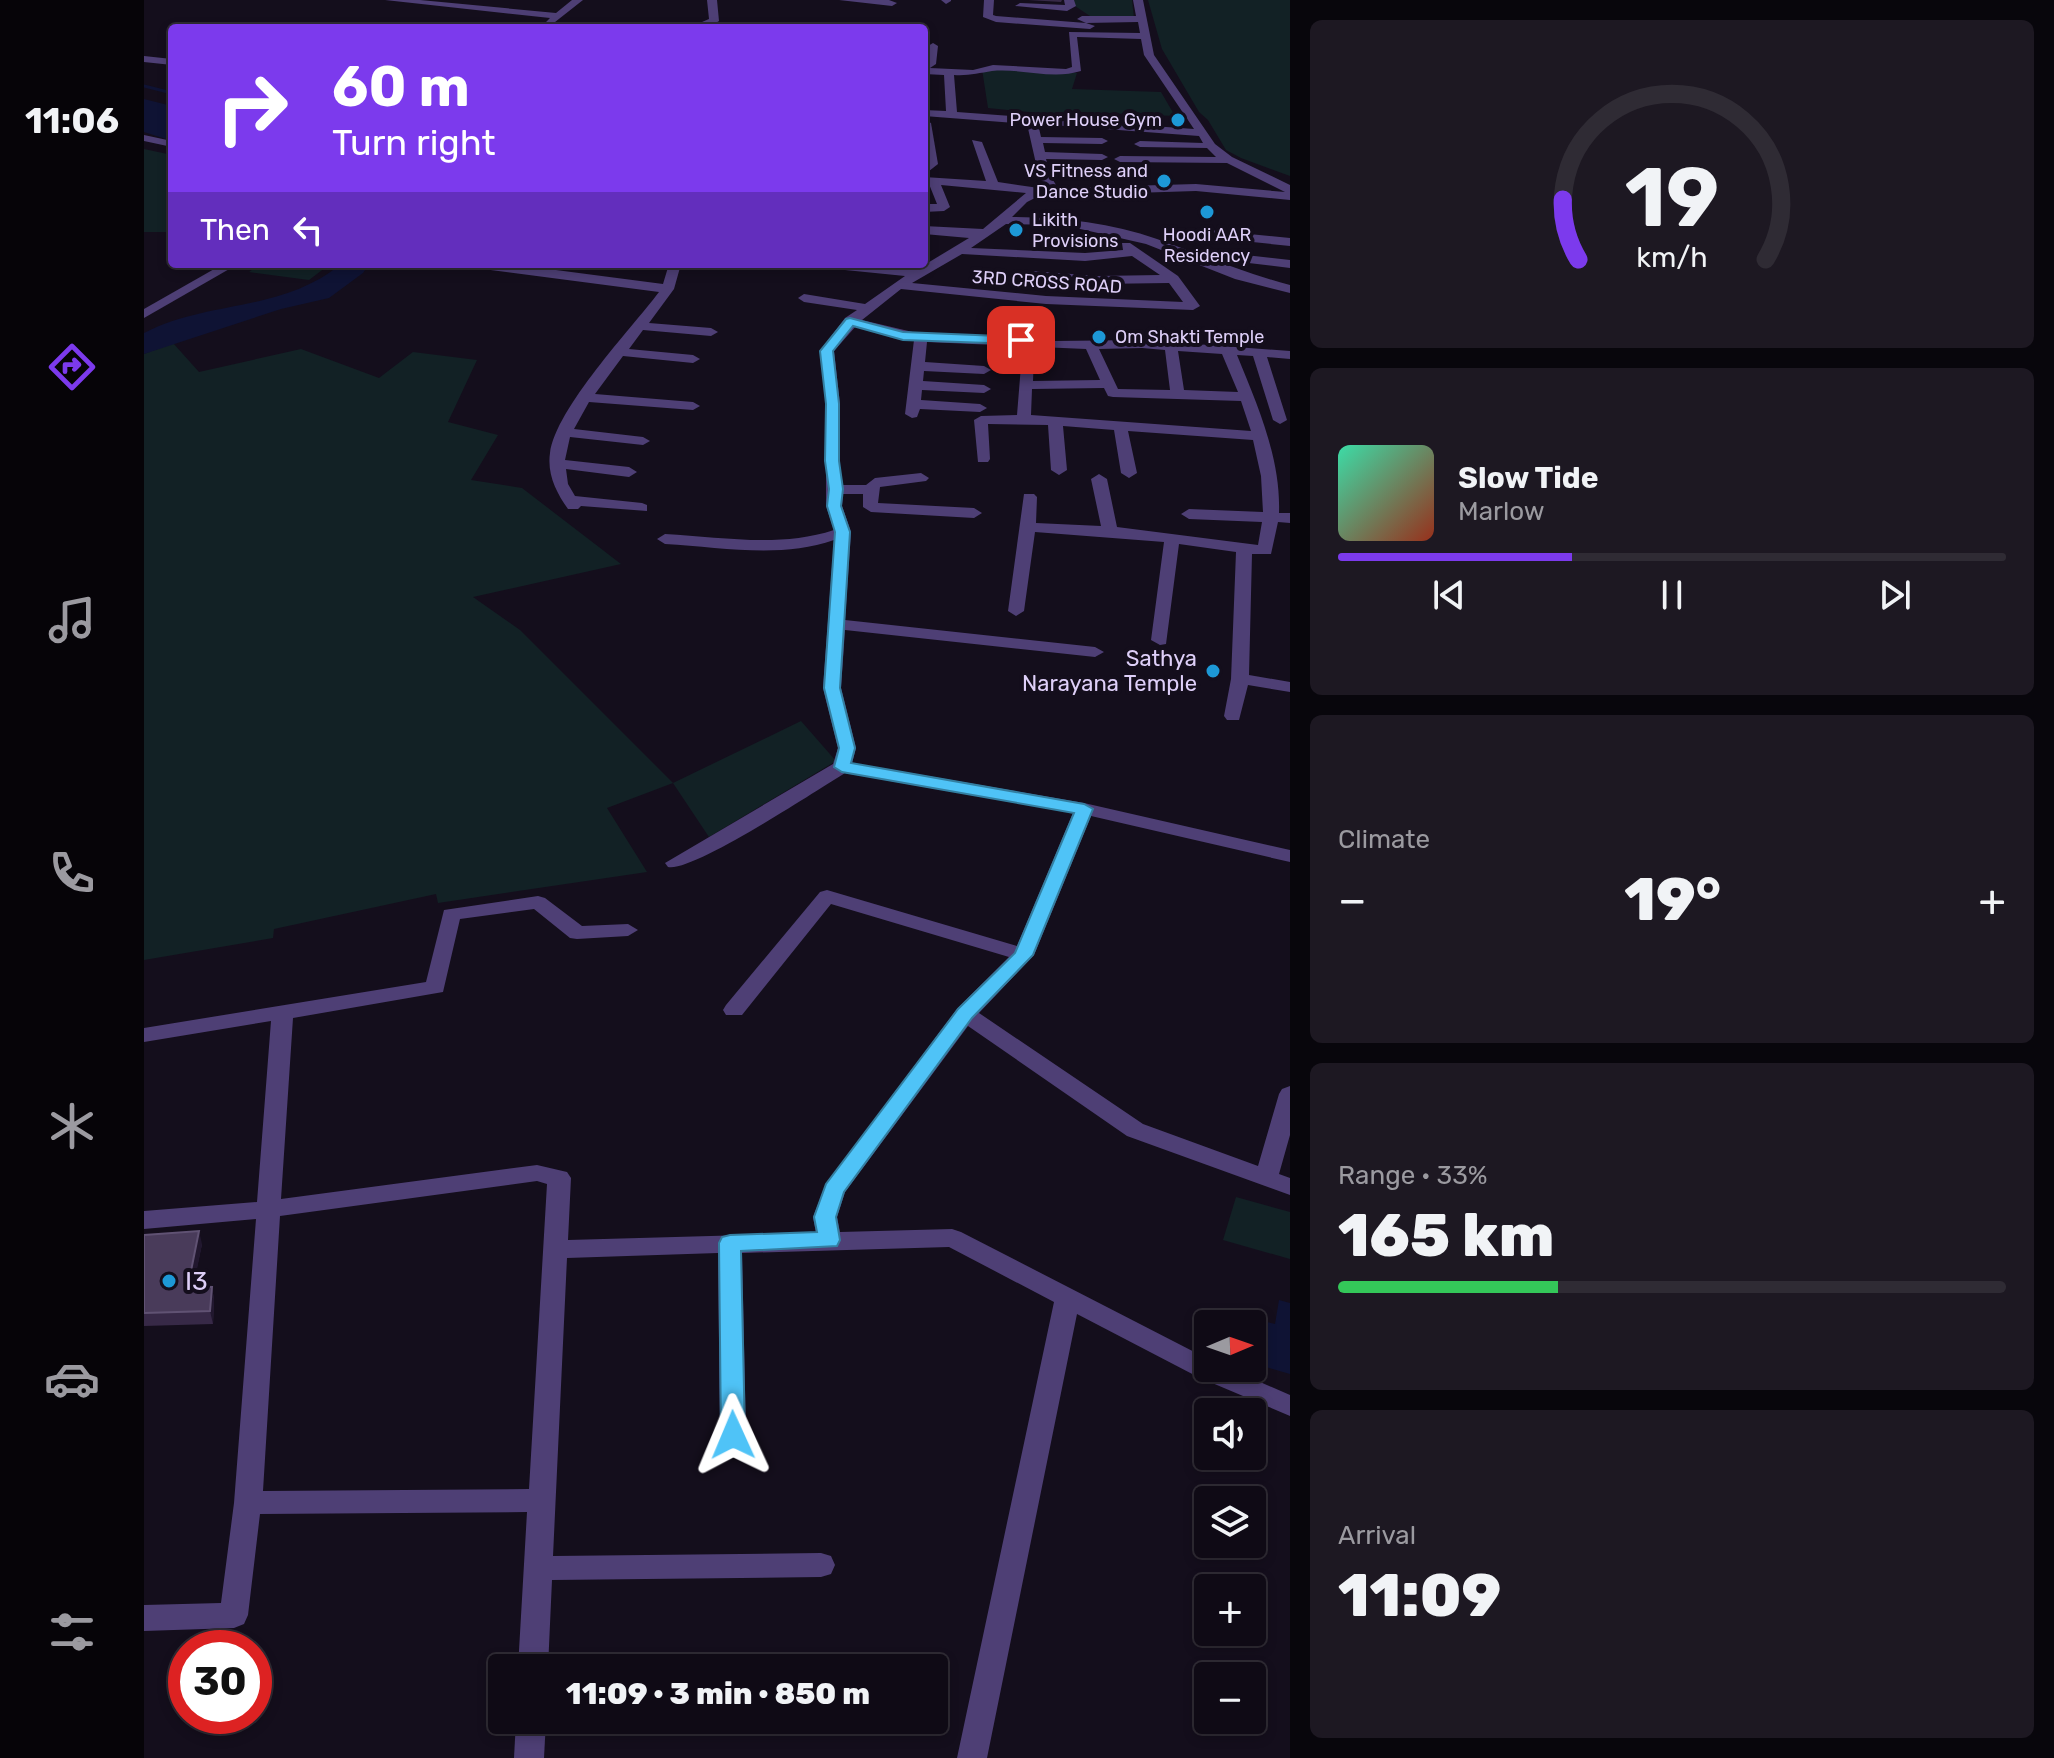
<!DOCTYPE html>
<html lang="en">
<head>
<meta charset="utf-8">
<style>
	body { margin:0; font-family:Rubik,sans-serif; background:#1d1822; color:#f1f3f6; height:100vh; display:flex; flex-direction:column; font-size:30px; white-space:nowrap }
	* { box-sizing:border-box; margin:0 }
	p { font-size:26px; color:#9b9aa0 }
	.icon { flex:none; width:44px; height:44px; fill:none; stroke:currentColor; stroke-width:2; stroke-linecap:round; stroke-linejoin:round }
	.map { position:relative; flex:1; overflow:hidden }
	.drawer { display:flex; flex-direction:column; gap:20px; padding:20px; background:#08060c; width:764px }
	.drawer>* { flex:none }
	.banner { position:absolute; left:24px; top:24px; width:760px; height:244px; border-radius:8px; box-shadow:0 4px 12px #0003,0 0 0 2px #2f2b34; background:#7c3aed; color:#fff; overflow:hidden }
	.needle { width:52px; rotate:88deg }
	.tools { position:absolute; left:1050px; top:1310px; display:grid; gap:16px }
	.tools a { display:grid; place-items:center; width:72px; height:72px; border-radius:8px; background:#0f0a15; box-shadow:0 4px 12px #0003,0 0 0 2px #2f2b34; font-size:40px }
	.speed { position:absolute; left:24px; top:1630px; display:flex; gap:16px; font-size:40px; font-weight:700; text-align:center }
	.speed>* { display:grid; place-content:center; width:104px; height:104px; border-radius:50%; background:#0f0a15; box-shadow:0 4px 12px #0003,0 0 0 2px #2f2b34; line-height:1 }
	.speed .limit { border:12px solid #d22; background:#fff; color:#111 }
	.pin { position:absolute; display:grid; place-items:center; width:68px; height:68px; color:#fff; margin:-34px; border-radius:16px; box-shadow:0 4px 12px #0006 }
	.me { position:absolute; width:88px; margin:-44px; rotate:359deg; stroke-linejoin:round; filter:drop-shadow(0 0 6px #0008) }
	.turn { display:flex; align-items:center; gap:28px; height:168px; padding:0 32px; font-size:36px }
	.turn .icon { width:104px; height:104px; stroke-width:2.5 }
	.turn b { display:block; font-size:56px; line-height:68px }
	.then { display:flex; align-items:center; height:76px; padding:0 32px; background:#0003; gap:16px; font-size:30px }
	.big { font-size:60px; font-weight:800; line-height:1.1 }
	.drawer .tile { flex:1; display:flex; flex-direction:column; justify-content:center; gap:12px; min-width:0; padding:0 28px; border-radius:12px; background:#1d1822 }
	.drawer .dial { align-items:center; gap:0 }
	.dial svg { height:208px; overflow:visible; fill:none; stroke:#2f2b34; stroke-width:7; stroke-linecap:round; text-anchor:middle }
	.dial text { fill:#f1f3f6; stroke:none }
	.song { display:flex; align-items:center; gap:24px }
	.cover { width:96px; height:96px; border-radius:12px; background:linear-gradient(135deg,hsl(160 70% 55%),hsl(10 70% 35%)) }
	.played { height:8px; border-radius:4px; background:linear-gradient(90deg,#7c3aed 35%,#2f2b34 35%) }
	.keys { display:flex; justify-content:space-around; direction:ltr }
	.heat { display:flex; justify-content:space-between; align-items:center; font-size:44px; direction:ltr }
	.charge { height:12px; border-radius:6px; background:linear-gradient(90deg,#34c759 33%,#2f2b34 0) }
	.trip { position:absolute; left:344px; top:1654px; width:460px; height:80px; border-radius:8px; background:#0f0a15; box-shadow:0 4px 12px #0003,0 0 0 2px #2f2b34; font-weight:800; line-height:80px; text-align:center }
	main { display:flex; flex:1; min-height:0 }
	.menu { display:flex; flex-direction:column; width:144px; justify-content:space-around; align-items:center; background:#060408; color:#9b9aa0 }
	.menu .icon { width:56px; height:56px }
	.menu .current { color:#7c3aed }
	.menu b { font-size:36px; color:#f1f3f6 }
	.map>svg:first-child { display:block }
	.green { fill:#122125 }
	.water { fill:#0f1334 }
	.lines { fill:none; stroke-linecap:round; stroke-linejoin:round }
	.stream { stroke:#0f1334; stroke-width:3 }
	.minor { fill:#4e3f75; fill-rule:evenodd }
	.wall { fill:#372947 }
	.shaded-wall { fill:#21172e }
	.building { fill:#493b5a; stroke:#605273; stroke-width:2 }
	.route { fill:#4fc3f7; stroke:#337fa1; stroke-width:2 }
	.poi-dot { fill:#1d98d6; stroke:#140e1c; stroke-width:3 }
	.labels { text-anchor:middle; stroke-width:8; stroke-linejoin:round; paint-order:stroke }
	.far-poi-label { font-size:18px; fill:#decff8; stroke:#140e1c; text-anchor:end }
	.far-street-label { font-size:18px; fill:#decff8; stroke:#140e1c }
	.poi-label { font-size:22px; fill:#decff8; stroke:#140e1c; text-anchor:end }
	.near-poi-label { font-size:26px; fill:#decff8; stroke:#140e1c; text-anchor:start }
</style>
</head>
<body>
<main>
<nav class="menu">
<b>11:06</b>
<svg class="icon current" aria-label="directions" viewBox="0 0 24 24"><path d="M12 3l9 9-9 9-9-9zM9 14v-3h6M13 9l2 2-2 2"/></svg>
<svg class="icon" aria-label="music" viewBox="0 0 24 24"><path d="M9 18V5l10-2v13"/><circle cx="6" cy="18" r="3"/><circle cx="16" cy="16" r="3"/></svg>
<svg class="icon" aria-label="phone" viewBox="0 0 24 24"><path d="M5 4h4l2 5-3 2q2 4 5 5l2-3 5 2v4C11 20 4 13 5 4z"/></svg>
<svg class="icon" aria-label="climate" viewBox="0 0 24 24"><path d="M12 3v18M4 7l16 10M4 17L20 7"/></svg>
<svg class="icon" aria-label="car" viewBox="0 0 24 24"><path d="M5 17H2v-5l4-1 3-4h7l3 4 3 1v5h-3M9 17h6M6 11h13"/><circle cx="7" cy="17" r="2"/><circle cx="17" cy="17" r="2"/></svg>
<svg class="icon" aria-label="filters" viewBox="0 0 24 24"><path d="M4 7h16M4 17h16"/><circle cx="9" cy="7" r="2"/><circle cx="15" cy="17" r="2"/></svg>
</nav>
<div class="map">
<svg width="1146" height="1758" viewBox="0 0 1146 1758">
	<rect width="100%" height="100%" fill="#140e1c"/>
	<g class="green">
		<path d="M930,0H988L990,18L946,16L931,6Z"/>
		<path d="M1004,0H1146V176L1097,158L1082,150L1064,120L1055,112L1018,49Z"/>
		<path d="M838,69L933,73L928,89L1017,92L1031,116L934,112L936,123L904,114L844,108Z"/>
		<path d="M0,149L28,155V232H0Z"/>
		<path d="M116,264H186L165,280L105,272Z"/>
		<path d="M29,343L55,372L157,349L235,378L269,352L333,360L304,422L354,435L327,480L378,488L477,564L329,597L376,630L529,783L657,721L692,761L565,837L529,783L463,808L503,872L294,903L292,894L130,929L129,938L0,960V354Z"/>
		<path d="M1092,1197L1146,1212V1259L1079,1240Z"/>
	</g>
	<g class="water">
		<path d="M0,99L28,106V141L0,132Z"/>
		<path d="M197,264H225L219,273L185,298L137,309L0,354V333C66,299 137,313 197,264Z"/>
		<path d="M1135,1300L1146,1303V1374L1118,1366L1120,1358L1108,1355V1324H1100L1102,1317L1131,1324Z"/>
	</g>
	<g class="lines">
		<path class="stream" d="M0,86L28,93"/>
		<g class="minor">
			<path d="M241,0H276L412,13L428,0H439L406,26L401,23L406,18Z"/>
			<path d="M563,0H573L575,21L570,24L604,28H555L558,22L565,19Z"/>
			<path d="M695,0H745L753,3L748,6Z"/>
			<path d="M797,0H807V1L802,4Z"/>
			<path d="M840,0H850L849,15L852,16L942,23L933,19L938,16H992L989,0H999L1010,55L1071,144L1088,157L1146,185V200L1052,191L895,196L883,202L868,217C917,217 967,223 1013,239C1058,255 1100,273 1146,285V293L1091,279L1002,244L919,225L862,224L827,248L941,253L979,250L978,243H986L1034,276L1056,306L1049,310L902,304L757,289L718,320L777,334L877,336L911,341L998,340L1146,351V359L1123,357L1143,420L1136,424L1129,420L1109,356L1093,355C1113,404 1137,458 1135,513H1146V523L1134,522L1127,554H1108L1105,675L1146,682V692L1104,685L1095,720H1083L1080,716L1087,679L1092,552L1035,544L1022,644L1016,645L1007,640L1020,542L891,532L880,611L872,616L864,611L880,494H890L893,497L892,523L957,526L947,479L955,474L963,479L973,527L1114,545L1118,522L1045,519L1037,514L1045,509L1119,512L1117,476L1109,440L984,431L993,473L985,478L977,473L970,430L919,426L923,470L915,475L907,470L904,425L844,424L846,459L844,462H834L830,420L837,416L873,415L878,353L890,356L889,381L956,380L942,349L783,342L781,362L840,366L847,370L840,374L780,371L779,381L840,385L847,389L840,393L778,390L777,400L836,404L843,408L836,412L776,409L773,417L768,418L761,414L770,340L712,326L690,351L696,404L695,461L699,485H722L731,478L777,473L785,478L782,481L736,487L734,503L830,508L838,513L830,518L727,512L719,507V494H699L698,506L707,532L701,620L951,647L960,652L951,657L701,630L697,688L712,748L708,763L940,803L1146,850V862L947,816L890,955L835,1013L999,1124L1114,1166L1135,1094L1138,1089L1146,1086V1135L1135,1174L1146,1178V1195L983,1136L824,1026L701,1192L693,1217L696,1232L808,1229L817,1232L1064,1359V1368H1084L1146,1395V1416L1054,1377L933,1314L843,1758H813L910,1302L805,1247L598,1253L602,1435L598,1443L589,1446L580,1443L576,1435L574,1253L423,1258L409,1556L677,1553L687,1556L691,1565L687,1574L677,1577L408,1580L404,1668H374L383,1512L116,1514L104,1615L100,1624L90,1628L0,1631V1605L77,1603L90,1503L112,1219L0,1229V1211L113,1202L127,1021L0,1042V1028L282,982L300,910L394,896L401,898L438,926L484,924L494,930L484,936L433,939L426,938L390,909L316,919L299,992L149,1018L137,1199L393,1165L423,1172L427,1178L424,1240L672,1233L669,1217L682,1184L813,1009L865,957L687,904L598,1015H582L579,1010L582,1005L676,892L683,890L873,946L929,813L701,773C673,790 548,873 524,867L521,863L689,764L694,748L679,688L690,540C636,559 577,547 521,544L513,539L521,534C578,537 635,548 690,530L682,506V404L676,351L701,318L713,310L660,302L654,298L660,294L721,304L761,276L681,268L675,264H717L772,270L825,238L780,234V226L839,229L882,193L797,185L806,207L800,211L780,212V204H793L785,184L780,183V177L842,181L828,140L838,142L854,182L902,189L895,177L883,124L780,116V110L802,111L800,75L780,74L784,46L789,43L794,46L792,64L786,68L829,70L849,65L922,69L928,67L925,32L996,33L994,22L942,23L951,26L946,29L852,22L839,17ZM933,37L997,39L1000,55L1050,129L813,112L810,75C824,76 835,73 848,71C877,68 908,80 937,71ZM894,124L1055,136L1059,143L996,141L990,144L996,147L1063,148L1072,157L976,156L970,159L976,162L1083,163L1141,192L1052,184L914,188L907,177L902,159L958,160L964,157L958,154L901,152L899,143L958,144L964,141L958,138L897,137ZM818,254L941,261L988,256L1016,275L954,276L888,271L882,275L888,279L954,284L1025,283L1039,302L902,296L768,283ZM998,348L1021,350L1026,390L974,389L955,349ZM1034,351L1078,354L1094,392L1040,390ZM960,388L964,396L969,397L1097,401L1107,431L887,415L888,389ZM393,1181L403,1184L385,1489L119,1491L136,1216Z"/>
			<path d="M920,0H930L932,6L923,11L871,6L876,3L921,5Z"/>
			<path d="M0,56L28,59V65L0,62Z"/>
			<path d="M780,120L787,123L794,164L780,175Z"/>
			<path d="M0,135L28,141V147L0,141Z"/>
			<path d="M1064,230L1146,238V246L1060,237V231Z"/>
			<path d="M1066,251L1146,260V268L1062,258L1060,255Z"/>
			<path d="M79,264H94L0,318V309Z"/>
			<path d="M325,264H366L519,284L525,264H537L530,289L505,323L567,328L574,332L567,336L499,330L485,349L549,355L556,359L549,363L479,356L451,394L549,402L556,406L549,410L445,402L430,429L499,437L506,441L499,445L426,437L421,460L485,467L493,472L485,477L422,469L424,484L431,496L498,503L503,505V511L437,506L434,509H424C412,492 403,474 406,453C412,408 487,329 515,292L331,268Z"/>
			<path d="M372,1720H402L400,1758H370Z"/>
		</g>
	</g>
	<g class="wall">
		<path d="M884,0H918L917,2Z"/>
		<path d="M0,1235L58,1244L49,1286L68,1287L70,1300L69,1324L0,1326Z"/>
	</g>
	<g class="shaded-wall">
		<path d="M55,1231L58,1244L47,1299L44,1286Z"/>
		<path d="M68,1287L70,1300L69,1324L66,1311Z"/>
	</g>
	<path class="building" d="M55,1231L44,1286L68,1287L66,1311L0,1313V1235Z"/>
	<path class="route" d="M706,318L759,332L877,337L883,340L877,344L759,340L709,326L689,351L695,404V461L699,489L697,506L706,532L696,688L711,748L707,763L940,804L949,809L889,955L828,1018L700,1192L692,1217L696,1240L693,1246L597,1251L601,1435L597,1442L589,1444L580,1442L577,1435L575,1243L578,1237L586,1235L673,1232L670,1217L682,1184L814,1009L871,953L930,813L698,772L690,767L695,748L680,688L691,532L683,506L685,489L681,461L682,404L676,351L702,319Z"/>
	<g class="poi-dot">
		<circle cx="1034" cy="120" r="8"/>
		<circle cx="1020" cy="181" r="8"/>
		<circle cx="1063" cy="212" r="8"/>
		<circle cx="872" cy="230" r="8"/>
		<circle cx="955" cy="337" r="8"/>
		<circle cx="1069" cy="671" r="8"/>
		<circle cx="25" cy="1281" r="8"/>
	</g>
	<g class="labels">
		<g class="far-poi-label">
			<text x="1018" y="126">Power House Gym</text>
			<text x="1004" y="177">VS Fitness and<tspan x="1004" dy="21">Dance Studio</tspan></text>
			<text x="888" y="226" text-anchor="start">Likith<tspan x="888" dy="21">Provisions</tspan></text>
			<text x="1063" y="241" text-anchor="middle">Hoodi AAR<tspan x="1063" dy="21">Residency</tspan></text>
			<text x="971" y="343" text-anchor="start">Om Shakti Temple</text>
		</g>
		<g class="far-street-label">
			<text transform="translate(903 282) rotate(4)" y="6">3RD CROSS ROAD</text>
		</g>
		<g class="poi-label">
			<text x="1053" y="666">Sathya<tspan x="1053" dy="25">Narayana Temple</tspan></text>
		</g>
		<g class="near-poi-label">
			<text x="41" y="1290">I3</text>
		</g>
	</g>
</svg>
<div class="tools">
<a><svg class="needle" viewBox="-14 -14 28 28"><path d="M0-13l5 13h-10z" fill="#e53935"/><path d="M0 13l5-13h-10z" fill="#9b9aa0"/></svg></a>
<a><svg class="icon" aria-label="sound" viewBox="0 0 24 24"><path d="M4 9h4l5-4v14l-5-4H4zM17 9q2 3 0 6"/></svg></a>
<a><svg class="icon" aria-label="layers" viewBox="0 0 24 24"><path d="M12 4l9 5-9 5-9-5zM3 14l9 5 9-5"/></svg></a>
<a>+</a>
<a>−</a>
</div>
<div class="speed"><div class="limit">30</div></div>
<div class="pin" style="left:877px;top:340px;background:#d93025"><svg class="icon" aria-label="arrive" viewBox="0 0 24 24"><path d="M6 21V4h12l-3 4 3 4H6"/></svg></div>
<svg class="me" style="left:589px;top:1435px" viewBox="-20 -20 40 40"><path d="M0-17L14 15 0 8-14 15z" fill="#4fc3f7" stroke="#fff" stroke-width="4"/></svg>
<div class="trip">11:09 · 3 min · 850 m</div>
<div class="banner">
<div class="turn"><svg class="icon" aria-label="right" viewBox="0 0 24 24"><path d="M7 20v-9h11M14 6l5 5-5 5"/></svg><div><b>60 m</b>Turn right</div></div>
<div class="then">Then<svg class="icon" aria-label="left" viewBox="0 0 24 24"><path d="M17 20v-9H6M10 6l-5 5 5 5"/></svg></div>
</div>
</div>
<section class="drawer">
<div class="tile dial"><svg viewBox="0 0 100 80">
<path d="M14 69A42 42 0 1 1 86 69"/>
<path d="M14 69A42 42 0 0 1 8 46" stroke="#7c3aed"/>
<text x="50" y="56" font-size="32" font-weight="700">19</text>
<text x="50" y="72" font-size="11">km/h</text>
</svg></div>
<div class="tile">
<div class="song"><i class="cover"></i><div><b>Slow Tide</b><p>Marlow</p></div></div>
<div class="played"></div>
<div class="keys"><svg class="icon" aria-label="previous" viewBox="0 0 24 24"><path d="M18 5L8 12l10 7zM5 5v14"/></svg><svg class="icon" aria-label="pause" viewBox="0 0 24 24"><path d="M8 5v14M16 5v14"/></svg><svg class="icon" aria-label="next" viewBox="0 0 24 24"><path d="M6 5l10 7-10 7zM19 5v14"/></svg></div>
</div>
<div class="tile"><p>Climate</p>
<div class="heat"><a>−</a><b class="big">19°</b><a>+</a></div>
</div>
<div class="tile"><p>Range · 33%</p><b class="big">165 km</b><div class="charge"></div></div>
<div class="tile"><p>Arrival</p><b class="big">11:09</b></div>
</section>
</main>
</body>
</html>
